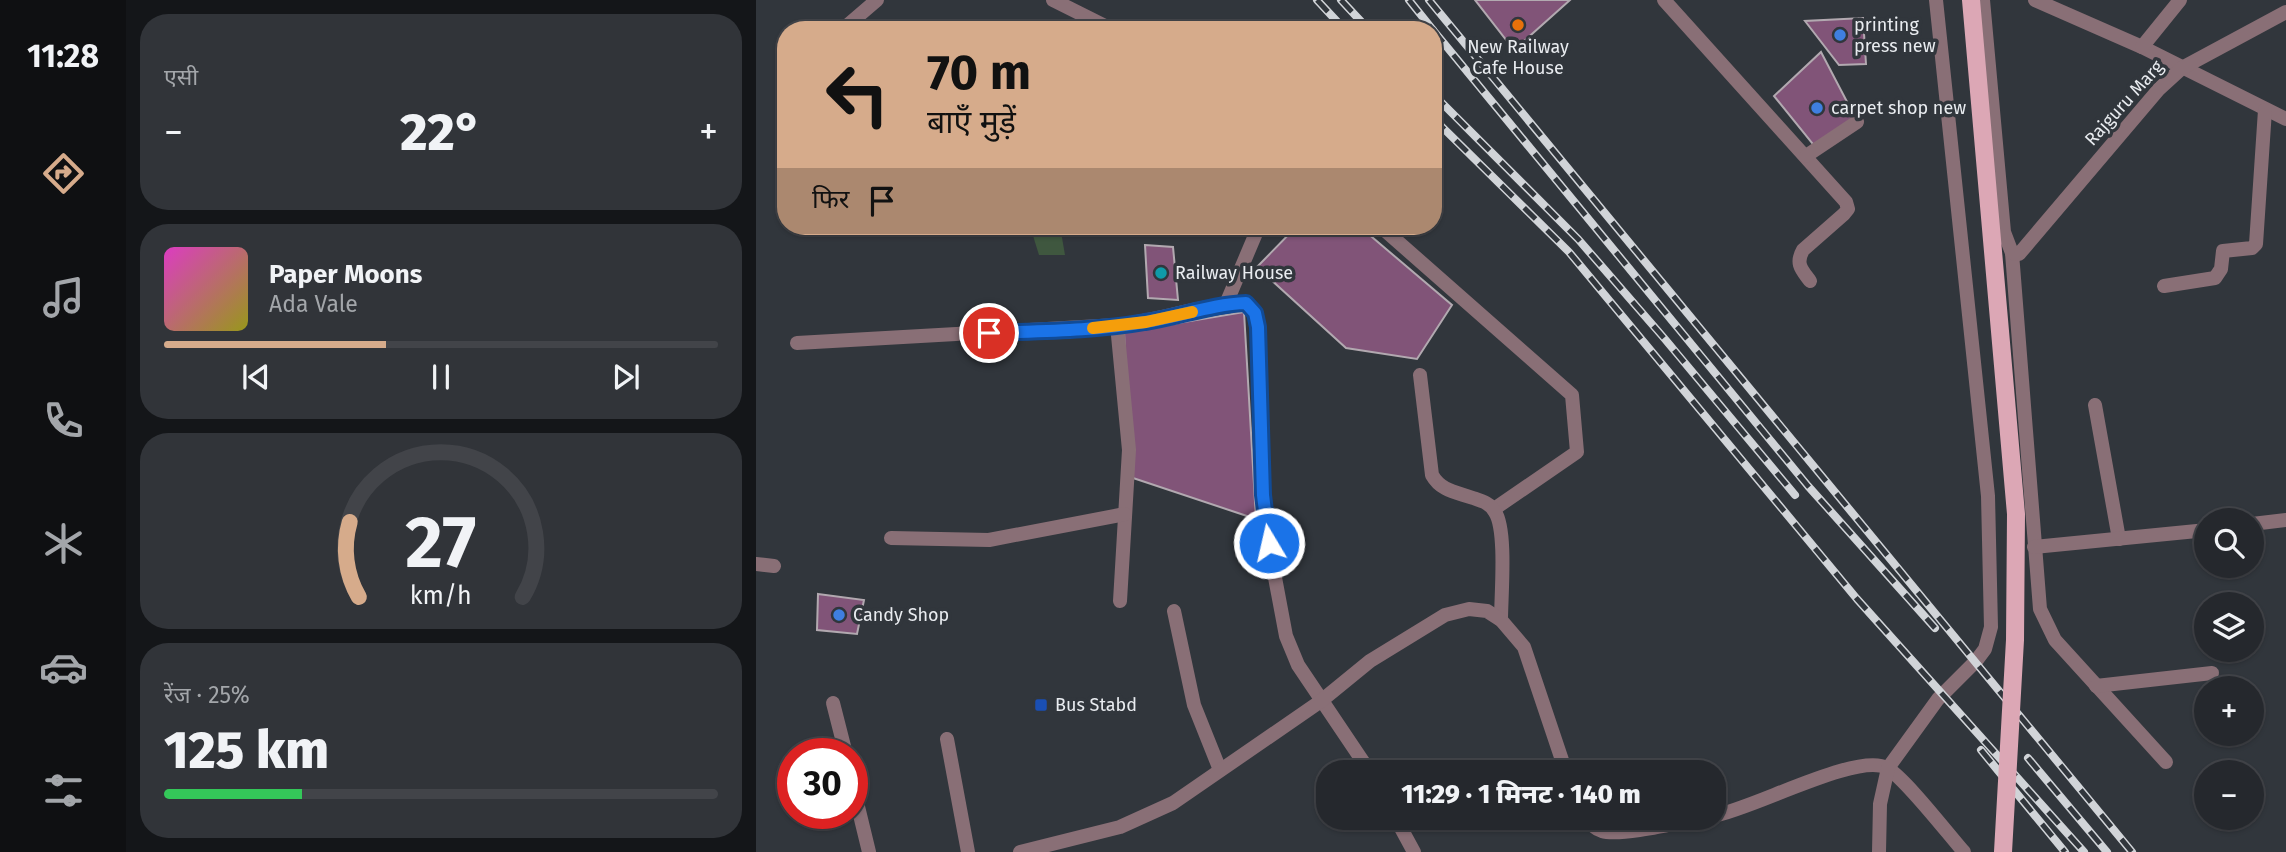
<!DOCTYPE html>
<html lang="hi">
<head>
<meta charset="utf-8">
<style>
	body { margin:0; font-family:"Fira Sans","Noto Sans Devanagari",sans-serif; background:#313439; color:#f1f3f6; height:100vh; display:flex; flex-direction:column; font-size:26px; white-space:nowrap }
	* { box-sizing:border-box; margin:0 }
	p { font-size:23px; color:#a3a6aa }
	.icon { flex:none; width:38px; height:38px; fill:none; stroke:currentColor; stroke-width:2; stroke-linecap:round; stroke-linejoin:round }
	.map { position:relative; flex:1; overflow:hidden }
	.side { display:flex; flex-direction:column; gap:14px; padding:14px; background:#141619; width:630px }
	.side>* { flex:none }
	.top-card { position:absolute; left:21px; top:21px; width:665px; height:214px; border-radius:28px; box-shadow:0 2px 5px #0004,0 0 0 2px #424449; background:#d6ab8b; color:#111; overflow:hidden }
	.buttons { position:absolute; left:1438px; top:508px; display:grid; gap:14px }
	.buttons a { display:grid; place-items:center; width:70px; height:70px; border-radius:50%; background:#25282d; box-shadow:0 2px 5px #0004,0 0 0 2px #424449; font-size:35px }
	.speed { position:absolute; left:21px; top:738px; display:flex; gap:14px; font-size:35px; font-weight:700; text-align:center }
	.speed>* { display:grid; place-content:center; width:91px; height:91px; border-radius:50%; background:#25282d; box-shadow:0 2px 5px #0004,0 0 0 2px #424449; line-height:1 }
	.speed .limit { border:10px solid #d22; background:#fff; color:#111 }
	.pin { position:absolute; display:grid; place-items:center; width:60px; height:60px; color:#fff; margin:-30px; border:4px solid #fff; border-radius:50%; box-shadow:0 2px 7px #0007 }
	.me { position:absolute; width:77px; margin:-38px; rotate:351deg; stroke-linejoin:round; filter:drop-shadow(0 0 5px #0008) }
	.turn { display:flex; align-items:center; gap:24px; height:147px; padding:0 35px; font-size:32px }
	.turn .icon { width:91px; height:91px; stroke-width:2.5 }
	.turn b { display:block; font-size:49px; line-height:60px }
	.then { display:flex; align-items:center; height:66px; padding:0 35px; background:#0003; gap:14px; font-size:26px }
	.big { font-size:52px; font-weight:800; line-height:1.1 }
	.side .widget { flex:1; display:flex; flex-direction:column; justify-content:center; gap:10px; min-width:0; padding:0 24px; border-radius:28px; background:#313439 }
	.side .dial { align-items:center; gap:0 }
	.dial svg { height:182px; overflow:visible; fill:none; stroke:#424449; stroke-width:7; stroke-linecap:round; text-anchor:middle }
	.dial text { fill:#f1f3f6; stroke:none }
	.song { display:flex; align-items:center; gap:21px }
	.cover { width:84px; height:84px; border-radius:10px; background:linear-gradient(135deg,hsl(310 70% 55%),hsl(60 70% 35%)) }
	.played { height:7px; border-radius:4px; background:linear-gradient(90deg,#d6ab8b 40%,#424449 40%) }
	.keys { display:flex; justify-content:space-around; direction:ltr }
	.heat { display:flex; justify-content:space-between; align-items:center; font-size:38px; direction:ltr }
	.charge { height:10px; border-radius:5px; background:linear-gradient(90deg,#34c759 25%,#424449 0) }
	.trip { position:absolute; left:560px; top:760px; width:410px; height:70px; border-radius:28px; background:#25282d; box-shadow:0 2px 5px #0004,0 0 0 2px #424449; font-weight:800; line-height:70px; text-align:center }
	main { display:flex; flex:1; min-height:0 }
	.dock { display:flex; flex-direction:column; width:126px; justify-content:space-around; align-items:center; background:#0f1012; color:#a3a6aa }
	.dock .icon { width:49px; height:49px }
	.dock .active { color:#d6ab8b }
	.dock b { font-size:32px; color:#f1f3f6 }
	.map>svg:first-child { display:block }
	.green { fill:#3f573f }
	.building { fill:#815478; stroke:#b2a9b0; stroke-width:2 }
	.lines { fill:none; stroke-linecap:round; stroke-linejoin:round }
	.minor { stroke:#896f76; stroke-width:14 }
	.tertiary { stroke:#896f76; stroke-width:14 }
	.rail-casing { stroke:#d1d4d8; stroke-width:8 }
	.rail { stroke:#31363c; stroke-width:5; stroke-dasharray:16; stroke-linecap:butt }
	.primary-bridge { stroke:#dca7b5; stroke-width:18 }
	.route-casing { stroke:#114b97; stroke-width:18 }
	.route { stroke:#1a73e8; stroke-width:12 }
	.slow { stroke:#f59e0b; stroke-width:12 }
	.food-dot { fill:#e8710a; stroke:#31363c; stroke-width:2.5 }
	.shop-dot { fill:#3f7fe0; stroke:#31363c; stroke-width:2.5 }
	.culture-dot { fill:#0f9aa8; stroke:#31363c; stroke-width:2.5 }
	.transit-dot { fill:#1a4fb4; stroke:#31363c; stroke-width:2.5 }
	.labels { text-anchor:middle; stroke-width:7; stroke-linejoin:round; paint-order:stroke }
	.poi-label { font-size:18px; fill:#e9ecf0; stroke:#31363c; text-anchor:start }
	.street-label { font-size:18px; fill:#e9ecf0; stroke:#31363c }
</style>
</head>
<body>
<main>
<nav class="dock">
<b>11:28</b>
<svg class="icon active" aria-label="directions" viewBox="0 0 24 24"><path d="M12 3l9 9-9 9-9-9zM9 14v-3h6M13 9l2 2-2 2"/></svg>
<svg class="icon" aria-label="music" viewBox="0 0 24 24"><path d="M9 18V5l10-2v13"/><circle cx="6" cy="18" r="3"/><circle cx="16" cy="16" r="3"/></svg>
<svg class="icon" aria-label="phone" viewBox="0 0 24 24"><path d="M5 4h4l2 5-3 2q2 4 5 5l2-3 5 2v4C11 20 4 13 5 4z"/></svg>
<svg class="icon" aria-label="climate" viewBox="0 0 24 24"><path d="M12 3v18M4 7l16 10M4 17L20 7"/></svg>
<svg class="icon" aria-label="car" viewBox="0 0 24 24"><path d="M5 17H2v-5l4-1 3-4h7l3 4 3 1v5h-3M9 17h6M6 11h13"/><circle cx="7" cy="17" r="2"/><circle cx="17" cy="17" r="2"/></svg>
<svg class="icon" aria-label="filters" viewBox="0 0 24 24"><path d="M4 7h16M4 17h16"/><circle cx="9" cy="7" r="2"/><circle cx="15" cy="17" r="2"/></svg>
</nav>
<section class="side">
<div class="widget"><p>एसी</p>
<div class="heat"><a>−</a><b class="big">22°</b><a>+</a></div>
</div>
<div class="widget">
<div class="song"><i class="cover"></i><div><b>Paper Moons</b><p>Ada Vale</p></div></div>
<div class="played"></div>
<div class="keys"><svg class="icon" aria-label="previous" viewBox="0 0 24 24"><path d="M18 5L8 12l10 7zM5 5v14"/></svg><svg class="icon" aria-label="pause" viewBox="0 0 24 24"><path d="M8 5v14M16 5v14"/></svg><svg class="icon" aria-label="next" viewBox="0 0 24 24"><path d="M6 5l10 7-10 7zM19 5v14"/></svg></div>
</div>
<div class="widget dial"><svg viewBox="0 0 100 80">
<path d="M14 69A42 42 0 1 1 86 69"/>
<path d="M14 69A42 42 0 0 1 10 36" stroke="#d6ab8b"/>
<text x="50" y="56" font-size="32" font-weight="700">27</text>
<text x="50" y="72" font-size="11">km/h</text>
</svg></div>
<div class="widget"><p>रेंज · 25%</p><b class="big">125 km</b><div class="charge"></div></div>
</section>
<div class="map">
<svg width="1530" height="852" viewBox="0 0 1530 852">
	<rect width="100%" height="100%" fill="#31363c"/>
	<path class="green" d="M274,226H304L309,255H283Z"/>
	<g class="building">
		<path d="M719,0H814L758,50Z"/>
		<path d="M1107,18L1110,64L1083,65L1049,21Z"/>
		<path d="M1065,52L1100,119L1060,148L1018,96Z"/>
		<path d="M541,226H603L696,305L661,359L590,348L501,267Z"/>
		<path d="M389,245L417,247L422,300L392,298Z"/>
		<path d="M488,312L500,519L374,477L368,332Z"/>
		<path d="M62,594L108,600L101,634L61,630Z"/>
	</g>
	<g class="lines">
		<g class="minor">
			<path d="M297,0L357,30"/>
			<path d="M908,0L1090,202L1092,209L1088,214L1047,250C1039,264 1046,270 1054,281"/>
			<path d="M1279,0L1386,47L1530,119"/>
			<path d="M86,30L121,0"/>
			<path d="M1386,47L1424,0"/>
			<path d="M1050,156L1101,122"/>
			<path d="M624,226L816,395L821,452L738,509"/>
			<path d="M1256,253L1284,609L1299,640L1410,762"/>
			<path d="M1408,286L1459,278L1465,269L1467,251L1496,248L1500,244L1509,110"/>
			<path d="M470,304L503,226"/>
			<path d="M361,325L373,450L364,601"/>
			<path d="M41,343L361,325C404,320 447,304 490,303L499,313L502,327L508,519L530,636L542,665L614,772"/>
			<path d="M664,375L676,475C685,491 700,492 717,498C726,501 734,503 739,512C751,530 745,596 745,620"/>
			<path d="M1339,405L1363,539"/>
			<path d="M1496,524L1530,520"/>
			<path d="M135,538L233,540L369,514"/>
			<path d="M1278,547L1451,530"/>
			<path d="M0,564L18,566"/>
			<path d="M418,611L438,705L464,770"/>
			<path d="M1340,686L1456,673"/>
			<path d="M77,703L90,754"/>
			<path d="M191,739L212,852"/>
			<path d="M96,782L113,852"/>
			<path d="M957,816C997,809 1101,752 1131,768C1149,778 1192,834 1208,852"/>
			<path d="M639,817L658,852"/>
			<path d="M829,817C833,823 838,828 846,831C865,837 928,821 951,817"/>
			<path d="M264,852L364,827L417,803L565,701L614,661L689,615L713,609L731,611L745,620L768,647L810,772"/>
			<path d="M1123,852L1124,804L1132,768L1182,699L1220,661L1229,649L1235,627L1232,496L1180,0"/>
		</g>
		<path class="tertiary" d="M1227,0L1248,232L1256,253L1263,254L1403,89L1426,68L1530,12"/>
		<defs>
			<g id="rail">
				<path d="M561,0L589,30"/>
				<path d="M585,0L613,30"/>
				<path d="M653,0L677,30"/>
				<path d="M673,0L1376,852"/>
				<path d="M677,30L1052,486L1179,628"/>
				<path d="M677,94L822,239L908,338L1039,495"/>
				<path d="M677,118L813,252L1101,599L1328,852"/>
				<path d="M1225,750L1309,852"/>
				<path d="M1272,758L1351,852"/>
			</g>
		</defs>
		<use href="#rail" class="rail-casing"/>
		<use href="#rail" class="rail"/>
		<path class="primary-bridge" d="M1215,0L1260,514L1259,640L1247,852"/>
	</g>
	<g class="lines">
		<defs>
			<path id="route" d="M233,333C285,331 338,331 389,322C423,317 456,304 490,303L499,313L502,327L507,495L513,543"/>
		</defs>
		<use href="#route" class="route-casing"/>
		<use href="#route" class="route"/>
		<path class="slow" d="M337,328L390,322L436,312"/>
	</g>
	<circle class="food-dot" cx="762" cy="25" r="7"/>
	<g class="shop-dot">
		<circle cx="1084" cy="35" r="7"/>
		<circle cx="1061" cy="108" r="7"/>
		<circle cx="83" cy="615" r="7"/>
	</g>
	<circle class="culture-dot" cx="405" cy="273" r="7"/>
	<rect class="transit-dot" x="278" y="698" width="14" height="14" rx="3.5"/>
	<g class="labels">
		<g class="poi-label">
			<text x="1098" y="31">printing<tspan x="1098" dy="21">press new</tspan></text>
			<text x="762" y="53" text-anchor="middle">New Railway<tspan x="762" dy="21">Cafe House</tspan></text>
			<text x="1075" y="114">carpet shop new</text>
			<text x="419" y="279">Railway House</text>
			<text x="97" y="621">Candy Shop</text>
			<text x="299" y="711">Bus Stabd</text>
		</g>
		<g class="street-label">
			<text transform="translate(1368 103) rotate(-48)" y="6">Rajguru Marg</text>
		</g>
	</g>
</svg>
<div class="buttons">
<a><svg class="icon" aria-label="search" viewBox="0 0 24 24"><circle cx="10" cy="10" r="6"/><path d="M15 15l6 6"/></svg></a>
<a><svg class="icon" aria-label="layers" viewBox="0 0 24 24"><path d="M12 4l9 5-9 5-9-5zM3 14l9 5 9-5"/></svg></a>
<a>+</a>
<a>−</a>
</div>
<div class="speed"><div class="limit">30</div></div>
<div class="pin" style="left:233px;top:333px;background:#d93025"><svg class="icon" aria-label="arrive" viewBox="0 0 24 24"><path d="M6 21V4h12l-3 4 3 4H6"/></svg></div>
<svg class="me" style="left:513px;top:543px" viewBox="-20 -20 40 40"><circle r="17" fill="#1a73e8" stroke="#fff" stroke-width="3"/><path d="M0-11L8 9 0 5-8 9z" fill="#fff"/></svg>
<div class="trip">11:29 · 1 मिनट · 140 m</div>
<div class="top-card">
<div class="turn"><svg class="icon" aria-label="left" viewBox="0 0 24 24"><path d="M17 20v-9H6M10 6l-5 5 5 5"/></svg><div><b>70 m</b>बाएँ मुड़ें</div></div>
<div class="then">फिर<svg class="icon" aria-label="arrive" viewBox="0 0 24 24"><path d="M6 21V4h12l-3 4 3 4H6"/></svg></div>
</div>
</div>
</main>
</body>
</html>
